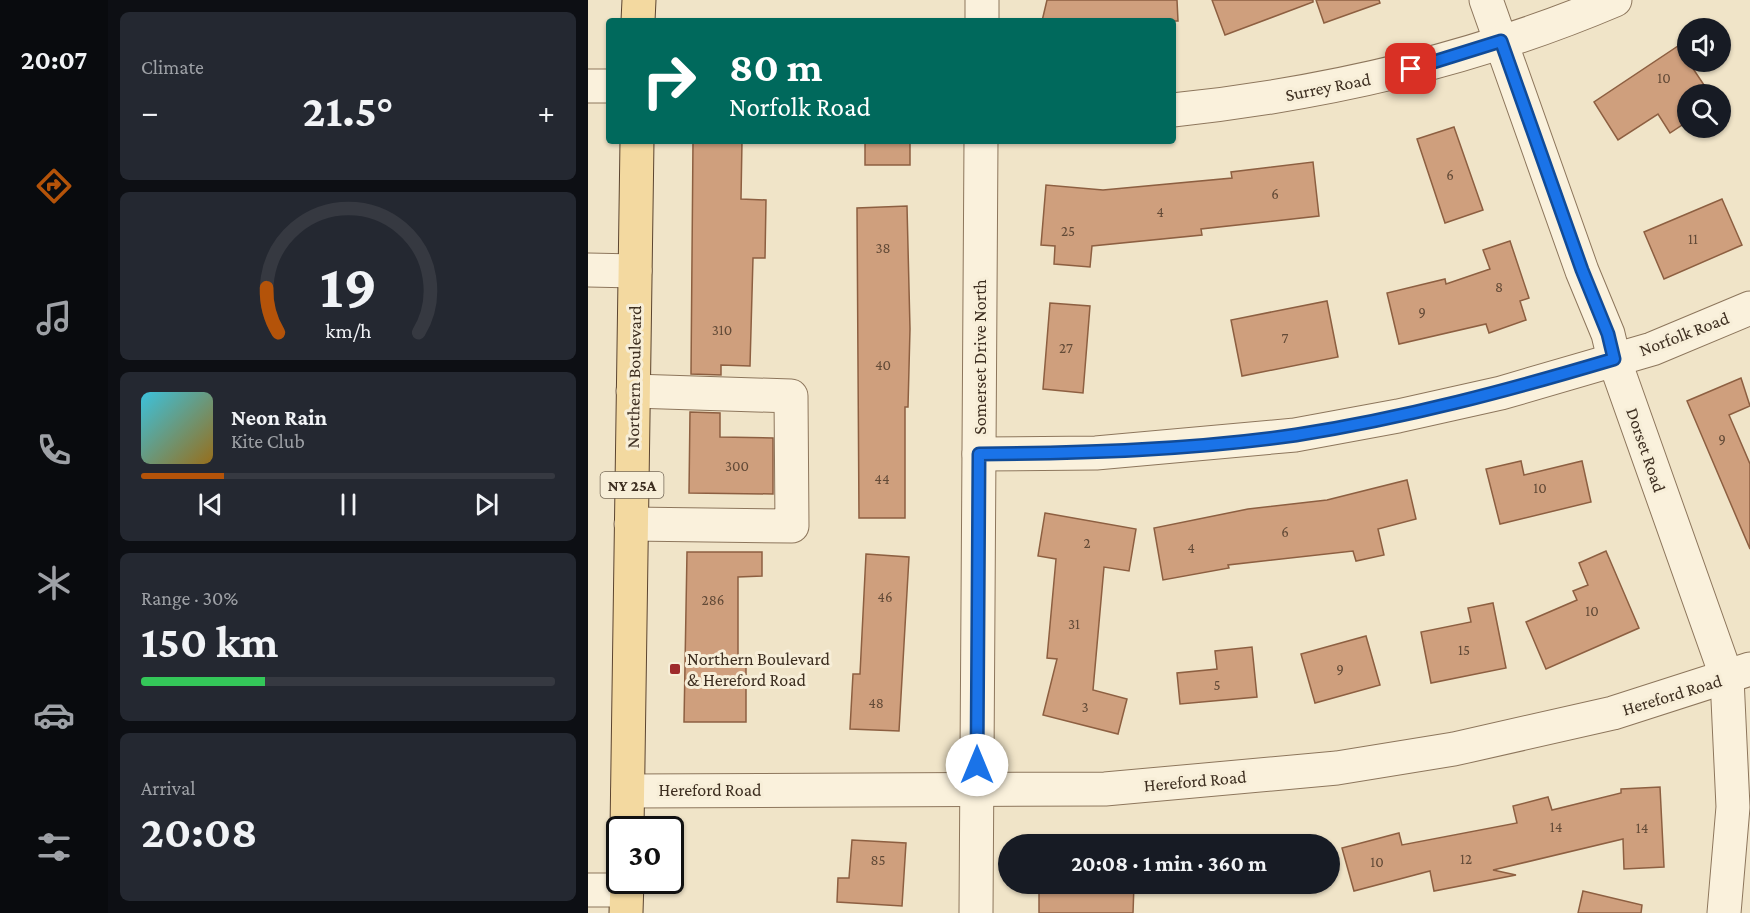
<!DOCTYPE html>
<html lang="en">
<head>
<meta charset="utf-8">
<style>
	body { margin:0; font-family:"Crimson Pro",serif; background:#242831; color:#f1f3f6; height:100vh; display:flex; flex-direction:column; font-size:22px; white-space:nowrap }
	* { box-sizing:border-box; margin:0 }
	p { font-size:20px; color:#9ea1a6 }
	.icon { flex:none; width:33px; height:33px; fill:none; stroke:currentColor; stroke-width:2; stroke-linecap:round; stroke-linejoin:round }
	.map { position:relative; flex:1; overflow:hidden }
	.sheet { display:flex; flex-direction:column; gap:12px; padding:12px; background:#0d0f14; width:480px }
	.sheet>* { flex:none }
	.top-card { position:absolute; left:18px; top:18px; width:570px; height:126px; border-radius:6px; box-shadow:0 2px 4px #0004; background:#00695c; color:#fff; overflow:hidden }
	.fabs { position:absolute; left:1089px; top:18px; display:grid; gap:12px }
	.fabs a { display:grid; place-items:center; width:54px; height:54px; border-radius:50%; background:#171b24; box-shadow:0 2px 4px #0004; font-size:30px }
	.speed { position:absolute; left:18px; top:816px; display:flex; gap:12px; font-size:30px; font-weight:700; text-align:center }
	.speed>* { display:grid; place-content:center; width:78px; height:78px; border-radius:50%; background:#171b24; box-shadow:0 2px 4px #0004; line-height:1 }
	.speed .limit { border:3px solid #111; border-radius:9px; background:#fff; color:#111 }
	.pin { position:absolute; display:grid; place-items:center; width:51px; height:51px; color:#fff; margin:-26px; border-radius:12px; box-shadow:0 3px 9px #0006 }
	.me { position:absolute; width:66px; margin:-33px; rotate:0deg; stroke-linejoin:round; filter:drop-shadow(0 0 4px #0008) }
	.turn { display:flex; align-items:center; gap:21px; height:126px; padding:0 24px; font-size:27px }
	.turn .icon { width:78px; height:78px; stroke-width:2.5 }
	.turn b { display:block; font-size:42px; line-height:51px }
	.big { font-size:45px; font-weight:700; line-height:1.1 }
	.sheet .widget { flex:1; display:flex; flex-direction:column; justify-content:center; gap:9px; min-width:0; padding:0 21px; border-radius:9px; background:#242831 }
	.sheet .dial { align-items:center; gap:0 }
	.dial svg { height:156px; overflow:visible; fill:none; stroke:#363941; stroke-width:7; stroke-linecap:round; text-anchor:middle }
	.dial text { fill:#f1f3f6; stroke:none }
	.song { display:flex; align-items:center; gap:18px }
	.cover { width:72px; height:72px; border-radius:9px; background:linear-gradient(135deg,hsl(190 70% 55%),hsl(40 70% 35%)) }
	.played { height:6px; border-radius:3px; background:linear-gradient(90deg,#b45309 20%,#363941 20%) }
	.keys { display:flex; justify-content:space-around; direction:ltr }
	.heat { display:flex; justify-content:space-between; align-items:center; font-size:33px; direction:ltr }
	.charge { height:9px; border-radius:4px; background:linear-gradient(90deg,#34c759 30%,#363941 0) }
	.trip { position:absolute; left:410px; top:834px; width:342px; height:60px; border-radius:30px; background:#171b24; box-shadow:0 2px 4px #0004; font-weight:700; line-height:60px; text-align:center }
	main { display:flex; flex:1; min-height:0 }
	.tabs { display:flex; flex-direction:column; width:108px; justify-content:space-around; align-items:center; background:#090b0e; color:#9ea1a6 }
	.tabs .icon { width:42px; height:42px }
	.tabs .selected { color:#b45309 }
	.tabs b { font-size:27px; color:#f1f3f6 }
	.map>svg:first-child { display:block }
	.building { fill:#cf9f7d; stroke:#8d5f41; stroke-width:1.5 }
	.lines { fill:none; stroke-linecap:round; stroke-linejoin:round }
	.minor-casing { stroke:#8d765c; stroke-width:35 }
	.major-casing { stroke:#5b4430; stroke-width:35 }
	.minor { stroke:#faf1dc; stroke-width:33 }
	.major { stroke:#f3d9a0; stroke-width:33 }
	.route-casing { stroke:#114b97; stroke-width:15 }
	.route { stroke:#1a73e8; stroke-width:10 }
	.poi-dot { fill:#9e2a2b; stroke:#f7eed8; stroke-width:2 }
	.labels { text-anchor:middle; stroke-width:6; stroke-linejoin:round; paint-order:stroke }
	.number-label { font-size:15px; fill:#624a37 }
	.shield { fill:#f7eed8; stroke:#756857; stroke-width:1.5 }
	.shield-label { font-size:16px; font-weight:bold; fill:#3d2e20 }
	.street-label { font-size:18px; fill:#3d2e20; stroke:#f7eed8 }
	.poi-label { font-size:18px; fill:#3d2e20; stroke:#f7eed8; text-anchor:start }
</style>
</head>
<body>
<main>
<nav class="tabs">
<b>20:07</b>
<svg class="icon selected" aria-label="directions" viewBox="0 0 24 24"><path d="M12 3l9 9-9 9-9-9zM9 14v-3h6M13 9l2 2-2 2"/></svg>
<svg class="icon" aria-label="music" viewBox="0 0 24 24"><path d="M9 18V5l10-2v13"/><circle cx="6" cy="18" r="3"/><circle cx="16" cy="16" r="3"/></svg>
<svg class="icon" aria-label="phone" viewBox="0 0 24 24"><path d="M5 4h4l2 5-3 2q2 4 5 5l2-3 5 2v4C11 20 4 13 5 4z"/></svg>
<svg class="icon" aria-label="climate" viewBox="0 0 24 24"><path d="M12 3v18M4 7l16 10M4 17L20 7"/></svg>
<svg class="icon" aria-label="car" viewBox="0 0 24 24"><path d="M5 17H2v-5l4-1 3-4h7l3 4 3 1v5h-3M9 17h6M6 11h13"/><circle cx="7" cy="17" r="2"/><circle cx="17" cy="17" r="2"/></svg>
<svg class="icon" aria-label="filters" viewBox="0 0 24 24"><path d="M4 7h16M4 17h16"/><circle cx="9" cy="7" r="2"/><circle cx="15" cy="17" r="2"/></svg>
</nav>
<section class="sheet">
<div class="widget"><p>Climate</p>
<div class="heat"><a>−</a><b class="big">21.5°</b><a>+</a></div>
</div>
<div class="widget dial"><svg viewBox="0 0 100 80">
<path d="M14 69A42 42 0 1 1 86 69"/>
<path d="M14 69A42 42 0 0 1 8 46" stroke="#b45309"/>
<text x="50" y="56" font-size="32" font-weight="700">19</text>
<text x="50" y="72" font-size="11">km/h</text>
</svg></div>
<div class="widget">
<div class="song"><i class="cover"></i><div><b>Neon Rain</b><p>Kite Club</p></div></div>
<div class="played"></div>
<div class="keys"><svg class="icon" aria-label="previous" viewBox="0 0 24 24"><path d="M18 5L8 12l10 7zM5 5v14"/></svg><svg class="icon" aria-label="pause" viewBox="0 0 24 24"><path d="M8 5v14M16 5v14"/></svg><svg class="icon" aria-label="next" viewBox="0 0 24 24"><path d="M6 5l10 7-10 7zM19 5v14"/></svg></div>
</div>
<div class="widget"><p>Range · 30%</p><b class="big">150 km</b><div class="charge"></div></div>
<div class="widget"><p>Arrival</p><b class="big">20:08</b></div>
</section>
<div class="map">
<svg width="1162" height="913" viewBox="0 0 1162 913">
	<rect width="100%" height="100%" fill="#f0e4c8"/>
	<g class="building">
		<path d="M459,0H589L590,21H454Z"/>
		<path d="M624,0H725V2L637,35Z"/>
		<path d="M728,0H791L792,3L736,23Z"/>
		<path d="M1090,46L1122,94H1100V121L1082,133L1070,114L1030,140L1006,102Z"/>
		<path d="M866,127L895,210L857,223L829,139Z"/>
		<path d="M105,141H154L153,199L178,200L177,258H165L162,366L133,365V375L103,374Z"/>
		<rect x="277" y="141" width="45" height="24"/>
		<path d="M725,162L731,216L613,229L614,235L504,246L502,267L466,264L467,246L453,245L458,185L515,190L644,178L643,172Z"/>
		<path d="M1134,199L1154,245L1076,279L1056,232Z"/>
		<path d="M319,206L322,329L320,407H317V518H271L269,208Z"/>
		<path d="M922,241L941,298L932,301L938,320L901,333L898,324L811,344L799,293L857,279L858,284L902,269L895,250Z"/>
		<path d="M739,301L750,357L654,376L643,320Z"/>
		<path d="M462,303L502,306L495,393L455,389Z"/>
		<path d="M1153,378L1162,406L1141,415L1162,464V549L1099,401Z"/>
		<path d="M102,412L132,413V437L185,438V494L101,493Z"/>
		<path d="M933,461L936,475L994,461L1003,502L912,524L898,469Z"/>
		<path d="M819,480L828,519L790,529L796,555L768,561L765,551L640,565L641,568L575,580L566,528L660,509L739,500Z"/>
		<path d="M457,513L548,529L541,571L516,567L505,690L539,699L530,734L455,715L469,659L459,658L468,559L450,556Z"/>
		<path d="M1018,551L1051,628L958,669L938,622L989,600L985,591L1000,585L991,563Z"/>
		<path d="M99,552H174V576L150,577V661H158V722H96Z"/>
		<path d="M278,554L321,557L311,731L262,729L265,674H272Z"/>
		<path d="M905,603L918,668L843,683L833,632L883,622L880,608Z"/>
		<path d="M778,636L792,685L727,703L713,654Z"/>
		<path d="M664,647L669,697L592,704L589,673L629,669L627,651Z"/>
		<path d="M1072,787L1076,867L1036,869L1035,839L905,870L928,875L846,891L842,871L766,891L754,848L811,833L814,845L929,823L925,806L960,797L964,810L1033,793V789Z"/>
		<path d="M264,840L318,843L314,906L249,902L250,878H261Z"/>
		<path d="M451,884H546L545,913H451Z"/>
		<path d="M995,891L1054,905L1053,913H990Z"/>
	</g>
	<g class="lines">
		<defs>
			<g id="minor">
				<path d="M898,0L994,271L1020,334L1026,359L1139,678L1145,807L1136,913"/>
				<path d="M394,21V0"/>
				<path d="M0,86H21"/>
				<path d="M585,110C737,94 886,60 1027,0"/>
				<path d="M0,270L47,271"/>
				<path d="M391,454L508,453L707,435L810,416L913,393L1064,349L1162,308"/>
				<path d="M43,524L204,526L203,396L45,391"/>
				<path d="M40,791L517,789L749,768L866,749L1025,713L1162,669"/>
				<path d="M0,890H39"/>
				<path d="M388,913L393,141"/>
			</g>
			<g id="major">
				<path d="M50,21L51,0"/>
				<path d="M39,830L49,141"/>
				<path d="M38,913L39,880"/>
			</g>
		</defs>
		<use href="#minor" class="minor-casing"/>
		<use href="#major" class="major-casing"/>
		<use href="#minor" class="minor"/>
		<use href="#major" class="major"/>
	</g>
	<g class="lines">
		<defs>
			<path id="route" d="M389,765L391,454C497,453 604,450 708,435C817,418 922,390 1026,359L1020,334L994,270L913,41L823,69"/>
		</defs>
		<use href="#route" class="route-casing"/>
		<use href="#route" class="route"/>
	</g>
	<rect class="poi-dot" x="81" y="663" width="12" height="12" rx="3"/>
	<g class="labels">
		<g class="number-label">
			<text x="1076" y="83">10</text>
			<text x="862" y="180">6</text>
			<text x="687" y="199">6</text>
			<text x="572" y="217">4</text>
			<text x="480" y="236">25</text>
			<text x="1105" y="244">11</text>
			<text x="295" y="253">38</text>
			<text x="911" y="292">8</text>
			<text x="834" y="317">9</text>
			<text x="134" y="335">310</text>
			<text x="697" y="343">7</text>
			<text x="478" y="353">27</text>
			<text x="295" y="370">40</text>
			<text x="1134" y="444">9</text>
			<text x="149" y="471">300</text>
			<text x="294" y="484">44</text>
			<text x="952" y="493">10</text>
			<text x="697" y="537">6</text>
			<text x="499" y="548">2</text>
			<text x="603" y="553">4</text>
			<text x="297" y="602">46</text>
			<text x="125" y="605">286</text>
			<text x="1004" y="616">10</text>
			<text x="486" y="629">31</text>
			<text x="876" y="655">15</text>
			<text x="752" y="674">9</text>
			<text x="629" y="690">5</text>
			<text x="288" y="708">48</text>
			<text x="497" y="712">3</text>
			<text x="968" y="832">14</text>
			<text x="1054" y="833">14</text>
			<text x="878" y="864">12</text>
			<text x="290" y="865">85</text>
			<text x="789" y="867">10</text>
		</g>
		<rect class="shield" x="12.5" y="472" width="63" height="26" rx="4.5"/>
		<g class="shield-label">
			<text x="44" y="491">NY 25A</text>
		</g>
		<g class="street-label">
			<text transform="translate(740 87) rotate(-11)" y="6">Surrey Road</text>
			<text transform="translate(1096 334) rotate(-21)" y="6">Norfolk Road</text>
			<text transform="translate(392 357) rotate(-90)" y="6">Somerset Drive North</text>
			<text transform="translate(46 377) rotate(-89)" y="6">Northern Boulevard</text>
			<text transform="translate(1058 450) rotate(71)" y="6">Dorset Road</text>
			<text transform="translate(1084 695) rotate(-17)" y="6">Hereford Road</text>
			<text transform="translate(607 781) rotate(-5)" y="6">Hereford Road</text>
			<text x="122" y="796">Hereford Road</text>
		</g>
		<g class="poi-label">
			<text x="99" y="665">Northern Boulevard<tspan x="99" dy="21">&amp; Hereford Road</tspan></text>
		</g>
	</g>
</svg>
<div class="fabs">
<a><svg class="icon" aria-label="sound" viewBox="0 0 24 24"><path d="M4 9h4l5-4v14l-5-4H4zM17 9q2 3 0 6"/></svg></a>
<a><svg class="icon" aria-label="search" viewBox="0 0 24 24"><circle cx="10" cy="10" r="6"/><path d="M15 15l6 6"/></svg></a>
</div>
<div class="speed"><div class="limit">30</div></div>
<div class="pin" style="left:823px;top:69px;background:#d93025"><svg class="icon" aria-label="arrive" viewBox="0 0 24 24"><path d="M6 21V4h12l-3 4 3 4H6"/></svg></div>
<svg class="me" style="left:389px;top:765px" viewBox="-20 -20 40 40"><circle r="19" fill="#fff"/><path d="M0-13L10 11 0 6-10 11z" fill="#1a73e8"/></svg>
<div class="trip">20:08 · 1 min · 360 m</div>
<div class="top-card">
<div class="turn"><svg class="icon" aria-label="right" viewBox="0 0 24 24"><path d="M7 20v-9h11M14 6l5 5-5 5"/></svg><div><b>80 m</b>Norfolk Road</div></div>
</div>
</div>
</main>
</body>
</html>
